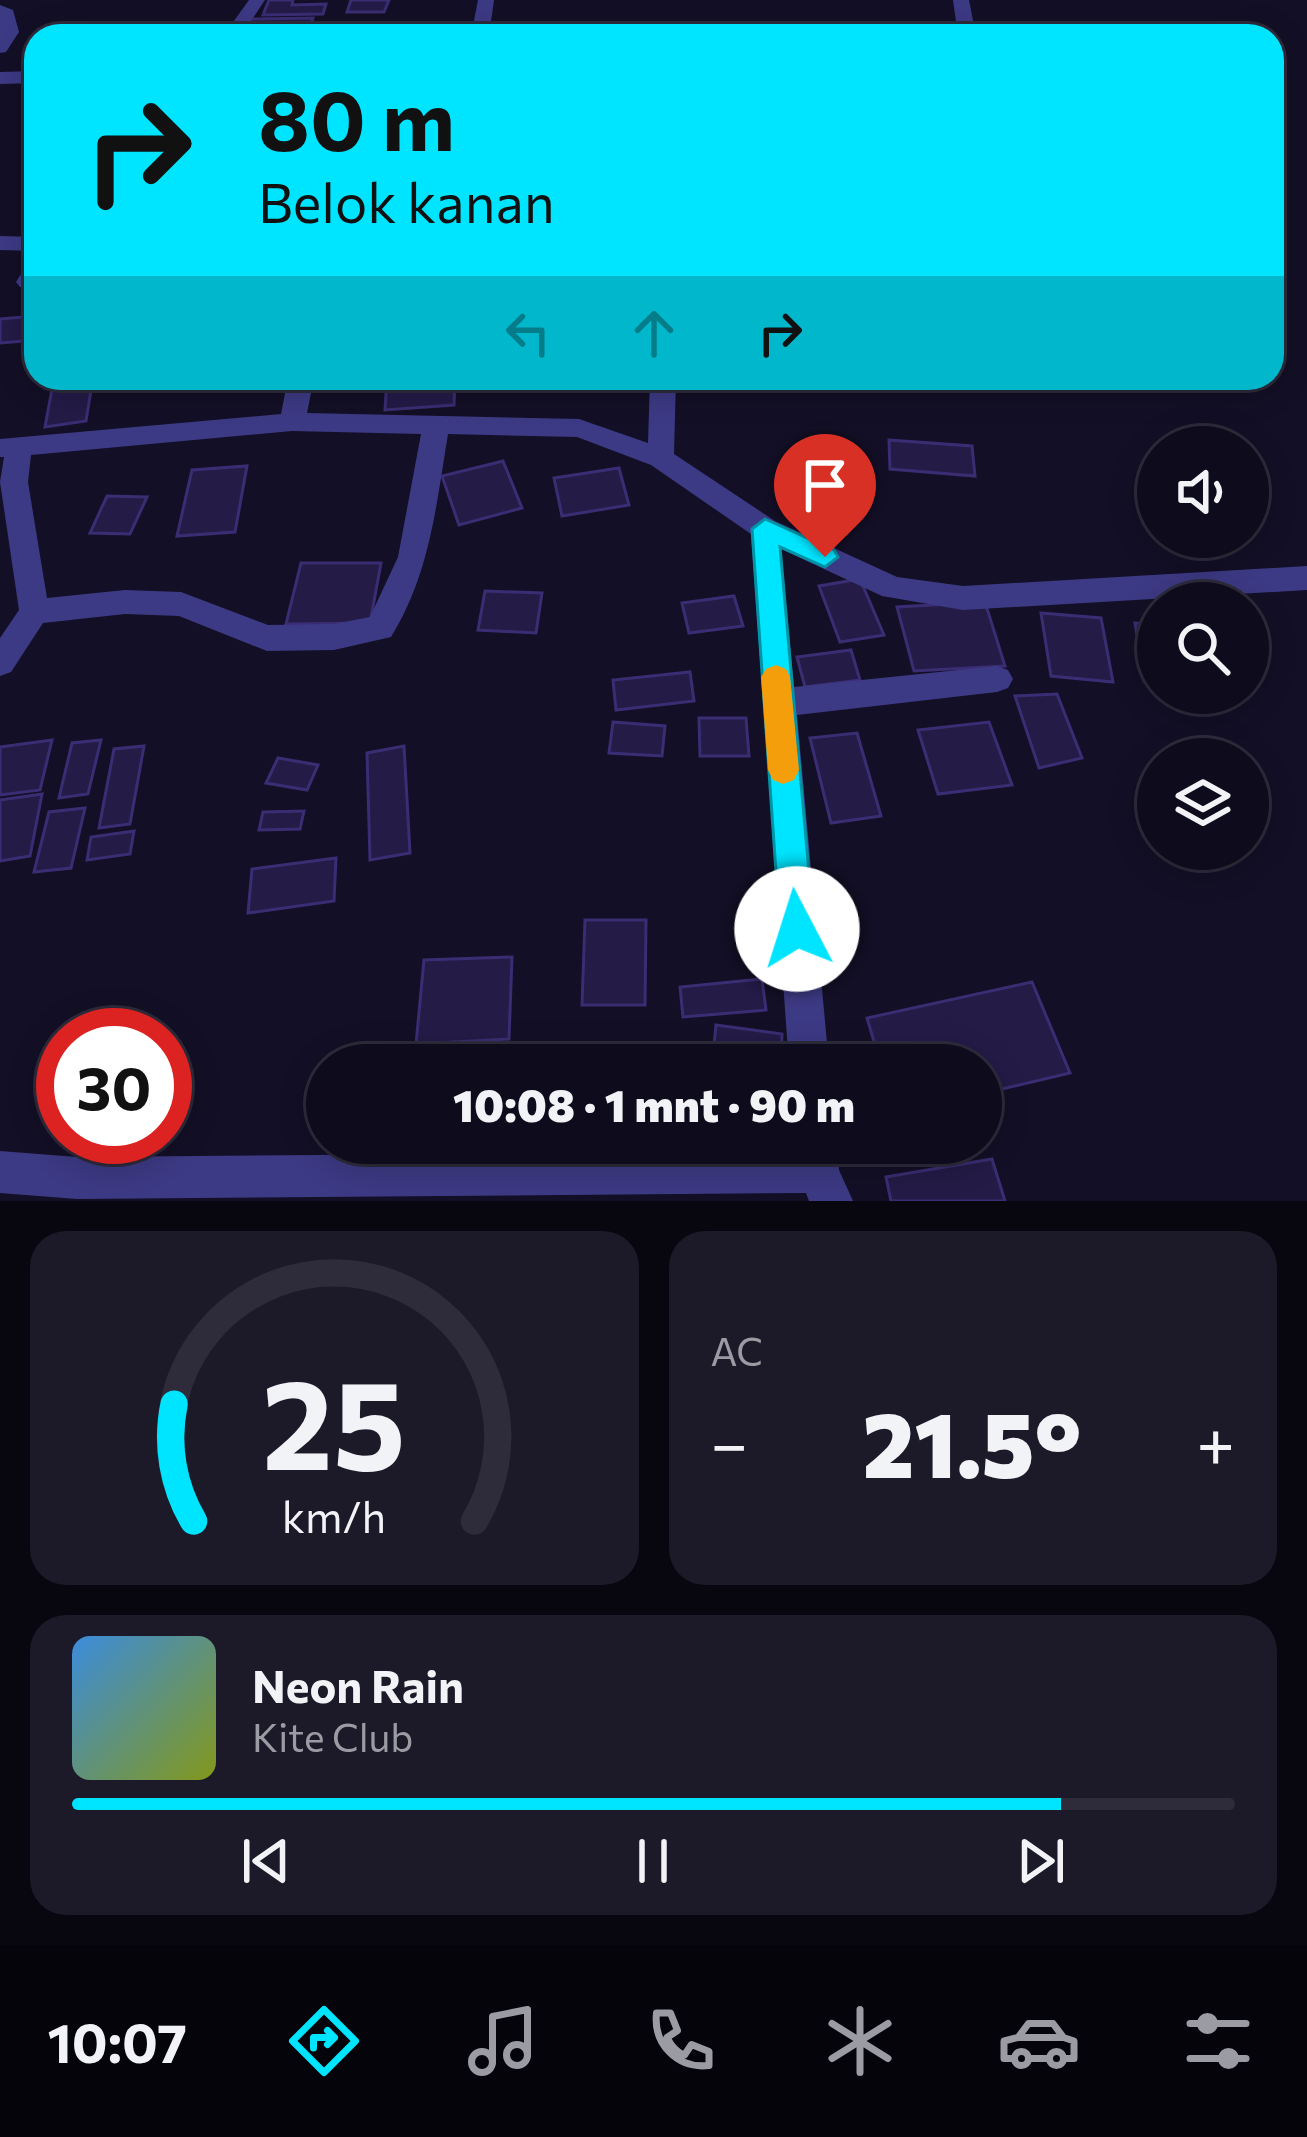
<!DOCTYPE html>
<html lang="id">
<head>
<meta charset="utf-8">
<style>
	body { margin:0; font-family:Commissioner,sans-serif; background:#1c1929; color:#f1f3f6; height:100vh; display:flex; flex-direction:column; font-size:45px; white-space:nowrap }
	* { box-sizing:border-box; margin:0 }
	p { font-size:39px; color:#9b9ba3 }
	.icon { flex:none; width:66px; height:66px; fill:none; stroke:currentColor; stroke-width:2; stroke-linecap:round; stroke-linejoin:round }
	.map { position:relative; height:1201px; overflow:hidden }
	.drawer { display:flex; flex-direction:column; gap:30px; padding:30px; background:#08060f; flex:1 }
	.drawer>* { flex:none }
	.banner { position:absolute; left:24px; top:24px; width:1260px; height:366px; border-radius:36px; box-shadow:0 6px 30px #0003,0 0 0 3px #2e2b3b; background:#00e5ff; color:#111; overflow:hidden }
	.fabs { position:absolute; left:1137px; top:426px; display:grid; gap:24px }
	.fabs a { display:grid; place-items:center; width:132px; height:132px; border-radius:50%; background:#0e0b1c; box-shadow:0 6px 30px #0003,0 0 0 3px #2e2b3b; font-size:60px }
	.speed { position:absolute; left:36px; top:1008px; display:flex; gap:24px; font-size:60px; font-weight:700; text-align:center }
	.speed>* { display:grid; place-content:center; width:156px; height:156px; border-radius:50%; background:#0e0b1c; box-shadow:0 6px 30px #0003,0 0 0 3px #2e2b3b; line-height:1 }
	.speed .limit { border:18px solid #d22; background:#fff; color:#111 }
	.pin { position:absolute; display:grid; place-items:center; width:102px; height:102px; color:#fff; margin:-123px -51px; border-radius:50% 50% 50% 0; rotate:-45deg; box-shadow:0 0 12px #0007 }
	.pin .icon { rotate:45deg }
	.me { position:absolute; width:132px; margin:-66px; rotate:355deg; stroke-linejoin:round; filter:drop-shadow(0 0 9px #0008) }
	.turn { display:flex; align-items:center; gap:42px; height:252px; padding:0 36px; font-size:54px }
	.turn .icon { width:156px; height:156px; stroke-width:2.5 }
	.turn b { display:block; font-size:84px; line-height:102px }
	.lanes { display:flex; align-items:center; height:114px; padding:0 36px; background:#0003; justify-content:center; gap:60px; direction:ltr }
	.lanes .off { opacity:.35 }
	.big { font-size:90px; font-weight:800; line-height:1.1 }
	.drawer .tile { flex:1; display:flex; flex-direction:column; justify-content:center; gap:18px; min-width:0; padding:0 42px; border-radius:36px; background:#1c1929 }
	.drawer .dial { align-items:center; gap:0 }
	.dial svg { height:312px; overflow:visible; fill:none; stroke:#2e2b3b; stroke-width:7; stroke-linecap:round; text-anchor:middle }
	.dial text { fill:#f1f3f6; stroke:none }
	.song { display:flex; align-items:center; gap:36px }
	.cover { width:144px; height:144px; border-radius:18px; background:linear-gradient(135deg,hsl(210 70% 55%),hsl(70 70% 35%)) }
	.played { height:12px; border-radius:6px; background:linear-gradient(90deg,#00e5ff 85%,#2e2b3b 85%) }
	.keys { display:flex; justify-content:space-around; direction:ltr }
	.heat { display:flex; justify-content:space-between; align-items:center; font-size:66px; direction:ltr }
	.drawer .tiles { flex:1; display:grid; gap:30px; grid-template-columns:1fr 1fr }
	.tile:last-child { grid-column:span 2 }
	.trip { position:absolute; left:306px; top:1044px; width:696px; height:120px; border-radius:60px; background:#0e0b1c; box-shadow:0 6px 30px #0003,0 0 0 3px #2e2b3b; font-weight:800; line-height:120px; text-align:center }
	.tabs { display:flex; height:192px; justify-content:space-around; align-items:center; background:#06040b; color:#9b9ba3 }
	.tabs .icon { width:84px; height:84px }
	.tabs .selected { color:#00e5ff }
	.tabs b { font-size:54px; color:#f1f3f6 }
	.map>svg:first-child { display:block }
	.water { fill:#0a1f44 }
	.building { fill:#241b47; stroke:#3b2d73; stroke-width:3 }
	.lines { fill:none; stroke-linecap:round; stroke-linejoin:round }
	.minor { fill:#3d3a85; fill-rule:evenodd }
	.route { fill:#00e5ff; stroke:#0095a6; stroke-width:3 }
	.slow { fill:#f59e0b }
</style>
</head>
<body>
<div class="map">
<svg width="1307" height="1201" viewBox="0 0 1307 1201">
	<rect width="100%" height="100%" fill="#130f26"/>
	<path class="water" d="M497,23L767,36H489Z"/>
	<g class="building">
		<path d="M269,0H293L292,5L326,4L323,14L263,15Z"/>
		<path d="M351,0H389L384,12H347Z"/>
		<path d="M313,18L309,29L242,30L248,19Z"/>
		<path d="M36,316V340L0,343V319Z"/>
		<path d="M54,378H93L86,421L45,427Z"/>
		<path d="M387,378H455L454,405L385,410Z"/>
		<path d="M889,440L972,446L975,476L890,469Z"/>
		<path d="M503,461L522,508L459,525L442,476Z"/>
		<path d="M247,466L235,532L177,536L192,470Z"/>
		<path d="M619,468L629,505L562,516L554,478Z"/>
		<path d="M107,496L147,497L130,534L90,533Z"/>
		<path d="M301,563H381L370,623L286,624Z"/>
		<path d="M860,579L884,635L840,642L819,586Z"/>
		<path d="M485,591L542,593L536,633L478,630Z"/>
		<path d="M734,596L743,626L689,633L682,603Z"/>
		<path d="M985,602L1005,666L914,671L897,607Z"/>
		<path d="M1041,613L1101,618L1113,682L1051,676Z"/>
		<path d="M1135,623L1158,625V682L1144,681Z"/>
		<path d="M851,650L860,680L805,687L797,657Z"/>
		<path d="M690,672L694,701L616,710L613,680Z"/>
		<path d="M1057,694L1082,758L1039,768L1015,696Z"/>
		<path d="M699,718H746L749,756H700Z"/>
		<path d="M613,722L665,726L662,756L609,753Z"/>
		<path d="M989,722L1012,785L938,794L918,730Z"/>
		<path d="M857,733L881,816L831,823L810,738Z"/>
		<path d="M52,740L40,790L0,795V747Z"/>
		<path d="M101,740L88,794L59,798L72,743Z"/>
		<path d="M144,746L130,824L99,828L114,749Z"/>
		<path d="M404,746L410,853L370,860L367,753Z"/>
		<path d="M278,758L318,765L307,790L266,783Z"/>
		<path d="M42,794L30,856L0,861V800Z"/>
		<path d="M85,808L71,868L34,872L49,812Z"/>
		<path d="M304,811L300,829L259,830L263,812Z"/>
		<path d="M134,831L130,854L87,860L91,837Z"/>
		<path d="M336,858L334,901L248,913L252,869Z"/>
		<path d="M585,920H646L645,1005H582Z"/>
		<path d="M512,957L509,1039L416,1044L424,960Z"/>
		<path d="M762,979L766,1010L683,1017L680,987Z"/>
		<path d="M1032,982L1070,1073L981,1094V1065H881L867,1018Z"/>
		<path d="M716,1025L782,1034L781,1065H712Z"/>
		<path d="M992,1159L1005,1201H891L886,1177Z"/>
	</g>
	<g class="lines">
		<g class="minor">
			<path d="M249,0H265L241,36H223Z"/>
			<path d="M478,0H494L489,36H471Z"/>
			<path d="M953,0H969L976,36H958Z"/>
			<path d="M0,5L13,10L19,32L6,52L0,53Z"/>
			<path d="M36,71V83L0,84V72Z"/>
			<path d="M0,236L36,237V251L0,250Z"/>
			<path d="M36,261V287H20L16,282L28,263Z"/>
			<path d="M288,378H314L307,413L579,419L648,443L650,378H676L674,454L775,521L897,577L963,586L1307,566V590L963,610L882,596L781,549L794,687L997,666L1008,670L1013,679L1008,688L997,692L797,715L829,1065H789L751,534L651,465L577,437L448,434C436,506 430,574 391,637L334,650L267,651L179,616L125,614L43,623L11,672L0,676V638L19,610L0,482L4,457H0V439L281,414ZM292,431L421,434L398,557L370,617L334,624L268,625L181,592L125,590L47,598L28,482L31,455Z"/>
			<path d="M795,1143H837L839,1170L853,1201H809L806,1193L77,1199L0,1193V1151L77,1157L796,1151Z"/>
		</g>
	</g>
	<path class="route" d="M765,519L834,550L838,557L825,567L780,547L814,929L809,941L797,946L785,941L780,929L752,529Z"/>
	<path class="slow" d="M776,665L786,669L790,677L799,770L794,780L783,784L773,780L768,770L761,677L766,669Z"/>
</svg>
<div class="fabs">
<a><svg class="icon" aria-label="sound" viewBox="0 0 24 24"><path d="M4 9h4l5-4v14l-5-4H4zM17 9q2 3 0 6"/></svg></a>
<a><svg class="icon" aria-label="search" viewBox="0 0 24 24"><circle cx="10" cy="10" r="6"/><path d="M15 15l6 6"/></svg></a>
<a><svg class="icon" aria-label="layers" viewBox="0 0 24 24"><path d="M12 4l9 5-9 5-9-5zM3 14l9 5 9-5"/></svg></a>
</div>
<div class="speed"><div class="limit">30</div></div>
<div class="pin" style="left:825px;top:557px;background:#d93025"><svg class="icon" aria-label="arrive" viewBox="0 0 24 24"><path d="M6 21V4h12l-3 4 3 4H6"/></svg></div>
<svg class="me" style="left:797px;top:929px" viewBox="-20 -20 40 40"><circle r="19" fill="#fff"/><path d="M0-13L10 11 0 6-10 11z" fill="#00e5ff"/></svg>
<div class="trip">10:08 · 1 mnt · 90 m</div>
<div class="banner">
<div class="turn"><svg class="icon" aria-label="right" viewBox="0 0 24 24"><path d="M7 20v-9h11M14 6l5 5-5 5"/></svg><div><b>80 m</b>Belok kanan</div></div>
<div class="lanes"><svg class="icon off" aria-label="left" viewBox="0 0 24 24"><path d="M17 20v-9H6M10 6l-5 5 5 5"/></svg><svg class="icon off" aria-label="ahead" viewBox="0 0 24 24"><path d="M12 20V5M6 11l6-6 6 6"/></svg><svg class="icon" aria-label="right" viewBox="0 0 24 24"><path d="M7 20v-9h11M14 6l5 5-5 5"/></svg></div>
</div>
</div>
<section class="drawer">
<div class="tiles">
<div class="tile dial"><svg viewBox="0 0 100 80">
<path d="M14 69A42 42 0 1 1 86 69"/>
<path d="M14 69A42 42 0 0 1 9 39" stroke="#00e5ff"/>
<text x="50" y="56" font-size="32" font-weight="700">25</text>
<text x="50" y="72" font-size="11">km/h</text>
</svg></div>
<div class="tile"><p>AC</p>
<div class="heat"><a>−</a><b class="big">21.5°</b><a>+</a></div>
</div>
<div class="tile">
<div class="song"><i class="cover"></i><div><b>Neon Rain</b><p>Kite Club</p></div></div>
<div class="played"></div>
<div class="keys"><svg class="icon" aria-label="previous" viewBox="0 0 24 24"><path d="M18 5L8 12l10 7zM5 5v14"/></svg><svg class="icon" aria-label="pause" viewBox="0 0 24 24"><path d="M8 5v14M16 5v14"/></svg><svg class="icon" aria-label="next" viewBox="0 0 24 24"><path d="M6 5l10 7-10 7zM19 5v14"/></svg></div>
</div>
</div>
</section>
<nav class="tabs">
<b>10:07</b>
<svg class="icon selected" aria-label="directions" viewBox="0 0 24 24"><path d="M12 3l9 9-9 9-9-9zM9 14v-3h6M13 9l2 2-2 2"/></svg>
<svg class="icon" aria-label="music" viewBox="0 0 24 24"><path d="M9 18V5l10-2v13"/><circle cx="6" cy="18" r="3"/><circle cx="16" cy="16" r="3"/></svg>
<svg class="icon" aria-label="phone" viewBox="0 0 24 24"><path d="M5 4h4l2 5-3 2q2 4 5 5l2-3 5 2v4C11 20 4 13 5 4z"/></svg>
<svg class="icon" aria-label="climate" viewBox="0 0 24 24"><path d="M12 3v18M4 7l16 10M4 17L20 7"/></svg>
<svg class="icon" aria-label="car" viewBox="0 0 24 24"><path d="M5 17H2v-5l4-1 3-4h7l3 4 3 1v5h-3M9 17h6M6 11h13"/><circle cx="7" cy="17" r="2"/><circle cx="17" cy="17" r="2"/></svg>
<svg class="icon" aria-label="filters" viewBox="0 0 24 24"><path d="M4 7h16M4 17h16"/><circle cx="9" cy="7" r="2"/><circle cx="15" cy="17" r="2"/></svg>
</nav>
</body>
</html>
